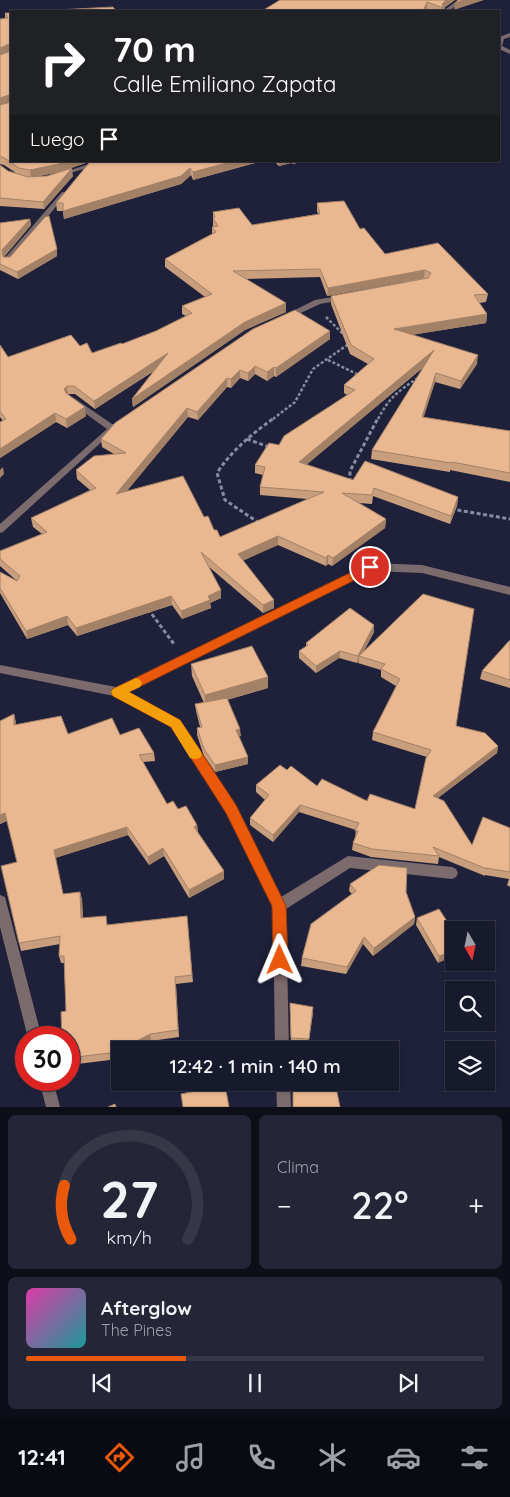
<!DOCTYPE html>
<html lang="es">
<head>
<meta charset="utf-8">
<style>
	body { margin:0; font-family:Quicksand,sans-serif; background:#242638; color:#f1f3f6; height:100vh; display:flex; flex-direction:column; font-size:19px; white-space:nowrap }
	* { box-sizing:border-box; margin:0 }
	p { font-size:16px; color:#9ea0a9 }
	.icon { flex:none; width:28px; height:28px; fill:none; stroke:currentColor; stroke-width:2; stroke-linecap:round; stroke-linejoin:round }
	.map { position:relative; height:1107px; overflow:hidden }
	.details { display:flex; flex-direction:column; gap:8px; padding:8px; background:#0d0e18; flex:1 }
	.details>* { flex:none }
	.hud { position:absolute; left:10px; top:10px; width:490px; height:152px; border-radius:0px; box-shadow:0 1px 4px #0004,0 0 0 1px #363848; background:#202124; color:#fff; overflow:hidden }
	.needle { width:32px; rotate:171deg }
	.fabs { position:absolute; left:445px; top:921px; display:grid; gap:10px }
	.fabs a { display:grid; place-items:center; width:50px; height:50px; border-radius:0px; background:#17192c; box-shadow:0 1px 4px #0004,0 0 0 1px #363848; font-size:25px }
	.speed { position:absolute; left:15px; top:1026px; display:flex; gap:10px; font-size:25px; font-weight:700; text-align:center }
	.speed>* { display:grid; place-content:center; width:65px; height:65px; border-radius:50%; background:#17192c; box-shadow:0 1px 4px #0004,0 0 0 1px #363848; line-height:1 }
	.speed .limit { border:8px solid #d22; background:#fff; color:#111 }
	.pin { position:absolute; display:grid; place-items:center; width:42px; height:42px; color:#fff; margin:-21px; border:2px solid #fff; border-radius:50%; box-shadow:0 1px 5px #0007 }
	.me { position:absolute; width:55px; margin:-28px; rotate:359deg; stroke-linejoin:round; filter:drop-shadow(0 0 4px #0008) }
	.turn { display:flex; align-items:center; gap:18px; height:105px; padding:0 20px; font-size:22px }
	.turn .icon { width:65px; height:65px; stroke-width:2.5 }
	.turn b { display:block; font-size:35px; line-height:42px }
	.then { display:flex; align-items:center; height:48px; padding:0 20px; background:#0003; gap:10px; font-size:19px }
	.big { font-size:38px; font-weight:600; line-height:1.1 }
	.details .card { flex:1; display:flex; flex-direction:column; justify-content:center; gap:8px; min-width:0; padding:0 18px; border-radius:8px; background:#242638 }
	.details .dial { align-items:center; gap:0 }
	.dial svg { height:130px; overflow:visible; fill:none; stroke:#363848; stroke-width:7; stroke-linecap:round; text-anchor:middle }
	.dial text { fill:#f1f3f6; stroke:none }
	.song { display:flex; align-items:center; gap:15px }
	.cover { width:60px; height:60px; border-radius:8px; background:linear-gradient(135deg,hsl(320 70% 55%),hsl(180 70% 35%)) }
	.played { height:5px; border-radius:2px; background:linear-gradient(90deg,#ea580c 35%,#363848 35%) }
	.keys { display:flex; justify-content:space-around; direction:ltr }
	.heat { display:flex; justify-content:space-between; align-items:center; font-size:28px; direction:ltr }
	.details .tiles { flex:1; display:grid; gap:8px; grid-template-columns:1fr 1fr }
	.card:last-child { grid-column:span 2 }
	.trip { position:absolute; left:111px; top:1041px; width:288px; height:50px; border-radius:0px; background:#17192c; box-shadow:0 1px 4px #0004,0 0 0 1px #363848; font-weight:600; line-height:50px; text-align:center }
	.menu { display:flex; height:80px; justify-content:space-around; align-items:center; background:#090a12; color:#9ea0a9 }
	.menu .icon { width:35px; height:35px }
	.menu .current { color:#ea580c }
	.menu b { font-size:22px; color:#f1f3f6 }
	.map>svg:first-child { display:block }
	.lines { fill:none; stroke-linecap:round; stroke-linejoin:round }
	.path-far1 { stroke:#888ba0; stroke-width:2.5; stroke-dasharray:3 2; stroke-linecap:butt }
	.path { stroke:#888ba0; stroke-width:3; stroke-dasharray:4 2.5; stroke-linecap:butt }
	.street { fill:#7c6b6d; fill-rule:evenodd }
	.wall { fill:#c89e7d; fill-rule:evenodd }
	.shaded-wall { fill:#a38166 }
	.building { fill:#e9b891; stroke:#a38166 }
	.route { fill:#ea580c; stroke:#983908 }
	.slow { fill:#f59e0b }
</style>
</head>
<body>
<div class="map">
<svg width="510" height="1107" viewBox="0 0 510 1107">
	<rect width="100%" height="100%" fill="#1f213b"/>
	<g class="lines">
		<g class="path-far1">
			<path d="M326,317L345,336"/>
			<path d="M328,360L359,375"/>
			<path d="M273,419L295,402L313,369L350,343"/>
			<path d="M378,419C389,398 398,391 418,378"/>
		</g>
		<g class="path">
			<path d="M247,439L269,447"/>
			<path d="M350,482V471L378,418"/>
			<path d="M451,509L510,519"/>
			<path d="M259,523L225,500L217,473C232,450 252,434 274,418"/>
			<path d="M148,609L174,644"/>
		</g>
		<g class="street">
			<path d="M458,0H464L449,11H443Z"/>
			<path d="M510,33V37L504,39L502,46L510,50V54L499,49V37Z"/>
			<path d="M98,161H109L64,175L59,174Z"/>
			<path d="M62,192L67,193L11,262H5V258Z"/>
			<path d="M344,295H347V299L320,304L290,318H287L283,316L315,300Z"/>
			<path d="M74,398L112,424H118L119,426L3,532L0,533V524L107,429L71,403L70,401Z"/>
			<path d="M371,563L422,565L510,587V595L422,573L372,571L127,692L179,721L235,805L281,897L348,856L452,867L456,869L458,873L456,877L452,879L350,868L286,909L289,1050H275L273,906L227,813L171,727L114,696L0,673V665L116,687Z"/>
			<path d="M0,895L5,897L6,901L42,1038H28L0,927Z"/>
			<path d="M39,1080H53L60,1107H46Z"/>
			<path d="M276,1082H290L291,1107H277Z"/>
		</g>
	</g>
	<g class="wall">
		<path d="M455,0L445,7V11H433L427,9L262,11Z"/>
		<path d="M5,13H11V161H92L65,170L73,176L44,209L0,206V165L8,171L16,173L4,165L0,164V55L5,19ZM58,172L47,176H38Z"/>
		<path d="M93,161H262L193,180L191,175L181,184L64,219L63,211H57L56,203Z"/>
		<path d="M274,161H304L293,164L291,163L279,166Z"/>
		<path d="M317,203L360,229L385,254L488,294L486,302L479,303L487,314L486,323L411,335L477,364L460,389L435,382L423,417L510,431V482L450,470V472L371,459L372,450L425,366L306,465L353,480L458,497L457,506L450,524L373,496L372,504L359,503L386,519L385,528L332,566L328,564L326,566L278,545L243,560L274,600V608L263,613L209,567L221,590V598L210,603L211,608L182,619L172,605L77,636L68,625L27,639L0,593V572L17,581L0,566V551L42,534L33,527L31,518L90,490L77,479L76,470L114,454L102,447L101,439L253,329L330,339L276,377L274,376L267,381L255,374L248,381L240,378L231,388L227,387L198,420L188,417L126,492L204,517L214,530L220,537L307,499L260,495V487L263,475L255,473V465L279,445L347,395L344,393V385L368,364L350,354L331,304V296L424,278L327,296L320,277L246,279L286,303V312L245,330L133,407L132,399L154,371L95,409L75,394H68L86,416L67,428L56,422L0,458L3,421L0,417V345L8,357L80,346L92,353L122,344L156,331L186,316L182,314V306L205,297L165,267V259L212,234V227H213V212L252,225L318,214L317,211Z"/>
		<path d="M30,219L31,225L4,257H10L57,249V256L18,279L0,270V223Z"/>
		<path d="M423,594L456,726L498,746L497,753L438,798L472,845L510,828V887L507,885L509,879L485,875V876L439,857L438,864L371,857L352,850L353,843L355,838L356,830L299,812L273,842L250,825V818L265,800L256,792V785L287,770L317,786L367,801L415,809L427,757L372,740L373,732L396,686L381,677V670L358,663L359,660L357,663L339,658L316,673L299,658V651L306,647V643L374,632L363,653Z"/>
		<path d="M510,640V688L480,679L482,671Z"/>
		<path d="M191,664L268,677V688L227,700L241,736H239L248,757V764L215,772L204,756L197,735V728L200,727L196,711L195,704L204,703L192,676Z"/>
		<path d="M14,714L16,725L68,734L120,735L154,753L155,761L143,762L167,804L178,809L197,825L198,832L224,871V879L189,898L164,856L149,865L128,835L55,858L63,894L82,899L83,918L107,925L187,916L193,982L176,984L179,1037L151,1041L134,1050H120V1058L118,1059L69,1065V1038L66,1011L64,963H61L59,956L60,944L21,951L19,943L17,862L7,821L0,824V721Z"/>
		<path d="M350,884L406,892L415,917L414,924L373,956L363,944L346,974L301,966L302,958L352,894L349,891Z"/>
		<path d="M417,918L454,932L438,963L416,925Z"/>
		<path d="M290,1003L313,1013L308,1045L291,1044Z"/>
	</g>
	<g class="shaded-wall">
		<path d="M446,0H455L445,7V11H441L443,3Z"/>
		<path d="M464,0H484L454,10L455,3Z"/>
		<path d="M427,2V9L425,11H423Z"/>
		<path d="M9,44L10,51L0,55V48Z"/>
		<path d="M9,95L11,102L0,106V98Z"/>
		<path d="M68,161H91L60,172L31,178L30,170Z"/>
		<path d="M234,161H262L193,180V172Z"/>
		<path d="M279,161H291V163L279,166Z"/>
		<path d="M293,161H304L293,164Z"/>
		<path d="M72,168L73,176L44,209L43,202Z"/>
		<path d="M190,168L191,175L181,184L64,219L63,211Z"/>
		<path d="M30,219L31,225L4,257H3L2,250Z"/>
		<path d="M57,249V256L18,279L17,272Z"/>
		<path d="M425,270L424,278L327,296L328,288Z"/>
		<path d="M286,303V312L245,330L133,407L132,399L245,322Z"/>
		<path d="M487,314L486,323L393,338L394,329Z"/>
		<path d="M330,331V339L276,377V368Z"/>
		<path d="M434,350L433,359L299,471V462Z"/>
		<path d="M168,353V361L95,409L94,401Z"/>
		<path d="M478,355L477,364L460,389L461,381Z"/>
		<path d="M255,366V374L248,381V373Z"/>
		<path d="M274,367V376L267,381V372Z"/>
		<path d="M240,370V378L231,388V379Z"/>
		<path d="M436,373L435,382L421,426L422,417Z"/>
		<path d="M227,378V387L198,420L197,412Z"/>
		<path d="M67,386L68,394L65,397L64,389Z"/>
		<path d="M85,407L86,416L67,428L66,419Z"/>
		<path d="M187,408L188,417L117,503L116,494Z"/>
		<path d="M55,413L56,422L0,458V449Z"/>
		<path d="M3,467L4,474L0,478V470Z"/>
		<path d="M458,497L457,506L450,524L451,516Z"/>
		<path d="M386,519L385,528L332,566L333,558Z"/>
		<path d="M278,536V545L238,563V554Z"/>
		<path d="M328,555V564L326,566V558Z"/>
		<path d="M221,590V598L210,603L211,608L182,619L181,611L208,596Z"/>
		<path d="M171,596L172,605L77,636L76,628Z"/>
		<path d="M274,600V608L263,613V605Z"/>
		<path d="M67,616L68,625L27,639L26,631Z"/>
		<path d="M374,625V632L361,656H359V660L357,663L358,656Z"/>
		<path d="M340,651L339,658L316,673V666Z"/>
		<path d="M268,677V688L205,706V695Z"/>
		<path d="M14,714L16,722V734L14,725Z"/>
		<path d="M240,729L241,736L236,737V730Z"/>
		<path d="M498,746L497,753L431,803L433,796Z"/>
		<path d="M248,757V764L215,772V765Z"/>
		<path d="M300,805L299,812L273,842V835Z"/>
		<path d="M5,813L7,821L0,824V815Z"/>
		<path d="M197,825L198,833L194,827Z"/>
		<path d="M127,827L128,835L55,858L54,850Z"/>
		<path d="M163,848L164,856L149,865L148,857Z"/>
		<path d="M224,871V879L189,898V890Z"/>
		<path d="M80,892L82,899L83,926L81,918Z"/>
		<path d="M415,917L414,924L373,956L374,948Z"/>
		<path d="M364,937L363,944L346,974L347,967Z"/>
		<path d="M454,951V956L438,963L439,956Z"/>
		<path d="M150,1034L151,1041L134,1050H120Z"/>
		<path d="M120,1050V1058L118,1059L117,1052Z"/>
	</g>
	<g class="building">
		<path d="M280,0H446L443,3L442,5L445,6L441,7L427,2L423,11H262Z"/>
		<path d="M458,0H464L455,3Z"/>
		<path d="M113,7L116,11H38Z"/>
		<path d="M5,13H11V46L9,44L0,48V19L8,18Z"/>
		<path d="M11,51V96L9,95L0,98V55Z"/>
		<path d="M11,102V161H68L59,164L30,170L19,168L3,157H0V105Z"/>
		<path d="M93,161H234L193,172L190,168L181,176L63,211V203H56L89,163Z"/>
		<path d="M0,165L8,171L28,177L47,176L72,168L43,202L0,198Z"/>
		<path d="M344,201L360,229L364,228L385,254L438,243L488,294L474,295L487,314L394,329L478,355L461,381L436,373L422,417L510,431V473L452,462L451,463L372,450L434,350L299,462L353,480L365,461L458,497L451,516L374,488L372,495L342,493L386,519L333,558L328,555L326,558L278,536L238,554L274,600L263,605L201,552L221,590L208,596L210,600L181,611L171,596L76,628L67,616L26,631L0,588V572L17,581L20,576L0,559V551L47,532L31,518L96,488L76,470L94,456L126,453L101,439L115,423L253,329L295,310L330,331L276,368L274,367L267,372L255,366L248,373L240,370L231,379L227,378L197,412L187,408L116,494L183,476L204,517L208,516L214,530H217L220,537L324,492L260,487L265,467L255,465L269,443L279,445L284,436L355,390L344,385L374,359L351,345L331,296L428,278L431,273L425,270L328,288L320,269L233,271L286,303L245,322L132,399L168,353L94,401L74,386H67L64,389L66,393L85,407L66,419L55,413L0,449V422L6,419L0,411V345L8,357L71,335L80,346L87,343L92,353L121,343L122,344L156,331L192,313L182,306L212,294L165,259L216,232L212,227L218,226L213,218L215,217L213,212L239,208L252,225L320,214L317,203Z"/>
		<path d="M49,216L57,249L17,272L0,264V223L30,219L2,250L3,257H10L45,217Z"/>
		<path d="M423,594L474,609L456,726L485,733L498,746L433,796L444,801L472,845L483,817L510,828V872L486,868L487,869L433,847L439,856L372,849L353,843L358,831H355L359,823L300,805L273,835L250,818L269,795L256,785L280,765L287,770L291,766L317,786L322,779L367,801L370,794L415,809L426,758L431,750L373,732L400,679L381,669L385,664L359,656Z"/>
		<path d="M350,608L374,625L358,656L340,651L316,666L299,651L308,645L306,643Z"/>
		<path d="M510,640V680L482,671Z"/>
		<path d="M252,646L268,677L205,695L191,664Z"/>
		<path d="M227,698L240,729L236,730L248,757L215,765L204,749L197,728L202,727L195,704Z"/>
		<path d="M14,714V725L61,716L68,734L112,718L120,735L139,728L154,753L139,755L167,804L173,801L178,809L186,806L197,825L194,827L224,871L189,890L163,848L148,857L127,827L54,850L63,894L80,892L81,918L106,916L107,925L187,916L192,975L175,977L178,1030L150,1034L117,1052L69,1058V1038H62L61,1012L66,1011L64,956H59L60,936L19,943L1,866L17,862L5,813L0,815V721Z"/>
		<path d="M379,865L407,868L406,892L415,917L374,948L364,937L347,967L302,958L311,924L356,891L350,884Z"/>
		<path d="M439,909L454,932V951L439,956L417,918Z"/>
		<path d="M290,1003L313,1007L309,1039L291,1038Z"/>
		<path d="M315,1082H335L340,1107H293V1086Z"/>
		<path d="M225,1085L229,1107H183L181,1094Z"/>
		<path d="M115,1104L116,1107H108Z"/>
	</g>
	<path class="route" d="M370,563L375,564L376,567L375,570L129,692L180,720L236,805L286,906L288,960L286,965L280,967L275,965L273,960L272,906L226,813L171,727L113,696L111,692L113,689Z"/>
	<path class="slow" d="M136,678L140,680L142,683L140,687L129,692L180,720L200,750L202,754L200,758L195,759L190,758L171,727L113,696L111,692L113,689Z"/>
</svg>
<div class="fabs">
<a><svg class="needle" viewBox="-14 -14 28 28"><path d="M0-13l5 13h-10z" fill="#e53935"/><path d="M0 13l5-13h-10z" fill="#9ea0a9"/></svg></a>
<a><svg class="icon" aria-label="search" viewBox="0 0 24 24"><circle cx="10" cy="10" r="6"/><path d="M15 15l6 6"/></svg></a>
<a><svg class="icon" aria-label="layers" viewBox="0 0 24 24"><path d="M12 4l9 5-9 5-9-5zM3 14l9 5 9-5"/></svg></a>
</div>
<div class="speed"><div class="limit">30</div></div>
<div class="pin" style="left:370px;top:567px;background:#d93025"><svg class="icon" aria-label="arrive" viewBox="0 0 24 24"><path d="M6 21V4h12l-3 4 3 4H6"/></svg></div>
<svg class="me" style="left:280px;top:960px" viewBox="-20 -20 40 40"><path d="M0-17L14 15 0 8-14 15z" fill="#ea580c" stroke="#fff" stroke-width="4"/></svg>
<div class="trip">12:42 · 1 min · 140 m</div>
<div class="hud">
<div class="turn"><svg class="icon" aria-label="right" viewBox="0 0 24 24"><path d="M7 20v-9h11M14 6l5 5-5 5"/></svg><div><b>70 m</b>Calle Emiliano Zapata</div></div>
<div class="then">Luego<svg class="icon" aria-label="arrive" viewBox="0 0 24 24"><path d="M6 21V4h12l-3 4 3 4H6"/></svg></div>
</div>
</div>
<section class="details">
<div class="tiles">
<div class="card dial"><svg viewBox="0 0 100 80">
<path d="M14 69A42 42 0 1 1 86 69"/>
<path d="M14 69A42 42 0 0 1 10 36" stroke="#ea580c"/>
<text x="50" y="56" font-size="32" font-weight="700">27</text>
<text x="50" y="72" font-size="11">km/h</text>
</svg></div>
<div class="card"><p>Clima</p>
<div class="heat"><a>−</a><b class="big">22°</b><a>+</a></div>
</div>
<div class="card">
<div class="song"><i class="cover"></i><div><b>Afterglow</b><p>The Pines</p></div></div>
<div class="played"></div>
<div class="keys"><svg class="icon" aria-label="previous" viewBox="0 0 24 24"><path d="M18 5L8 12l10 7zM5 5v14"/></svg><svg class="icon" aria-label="pause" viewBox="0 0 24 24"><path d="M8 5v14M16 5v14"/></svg><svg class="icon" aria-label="next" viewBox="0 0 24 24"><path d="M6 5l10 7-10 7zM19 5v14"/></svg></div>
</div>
</div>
</section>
<nav class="menu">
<b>12:41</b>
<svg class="icon current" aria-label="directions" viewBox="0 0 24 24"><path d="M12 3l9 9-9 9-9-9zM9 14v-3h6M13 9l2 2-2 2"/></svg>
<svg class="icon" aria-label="music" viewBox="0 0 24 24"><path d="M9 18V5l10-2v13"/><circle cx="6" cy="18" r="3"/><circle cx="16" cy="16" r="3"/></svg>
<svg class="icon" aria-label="phone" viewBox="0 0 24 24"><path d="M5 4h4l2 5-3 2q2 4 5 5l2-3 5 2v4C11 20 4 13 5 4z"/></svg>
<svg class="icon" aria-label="climate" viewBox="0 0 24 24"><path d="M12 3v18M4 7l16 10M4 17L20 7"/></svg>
<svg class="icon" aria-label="car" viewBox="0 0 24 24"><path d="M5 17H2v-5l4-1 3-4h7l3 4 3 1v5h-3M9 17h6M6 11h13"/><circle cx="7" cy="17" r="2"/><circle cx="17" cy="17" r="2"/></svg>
<svg class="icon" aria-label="filters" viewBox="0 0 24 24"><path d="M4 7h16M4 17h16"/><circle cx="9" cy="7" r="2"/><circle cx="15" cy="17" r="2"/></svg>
</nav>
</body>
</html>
